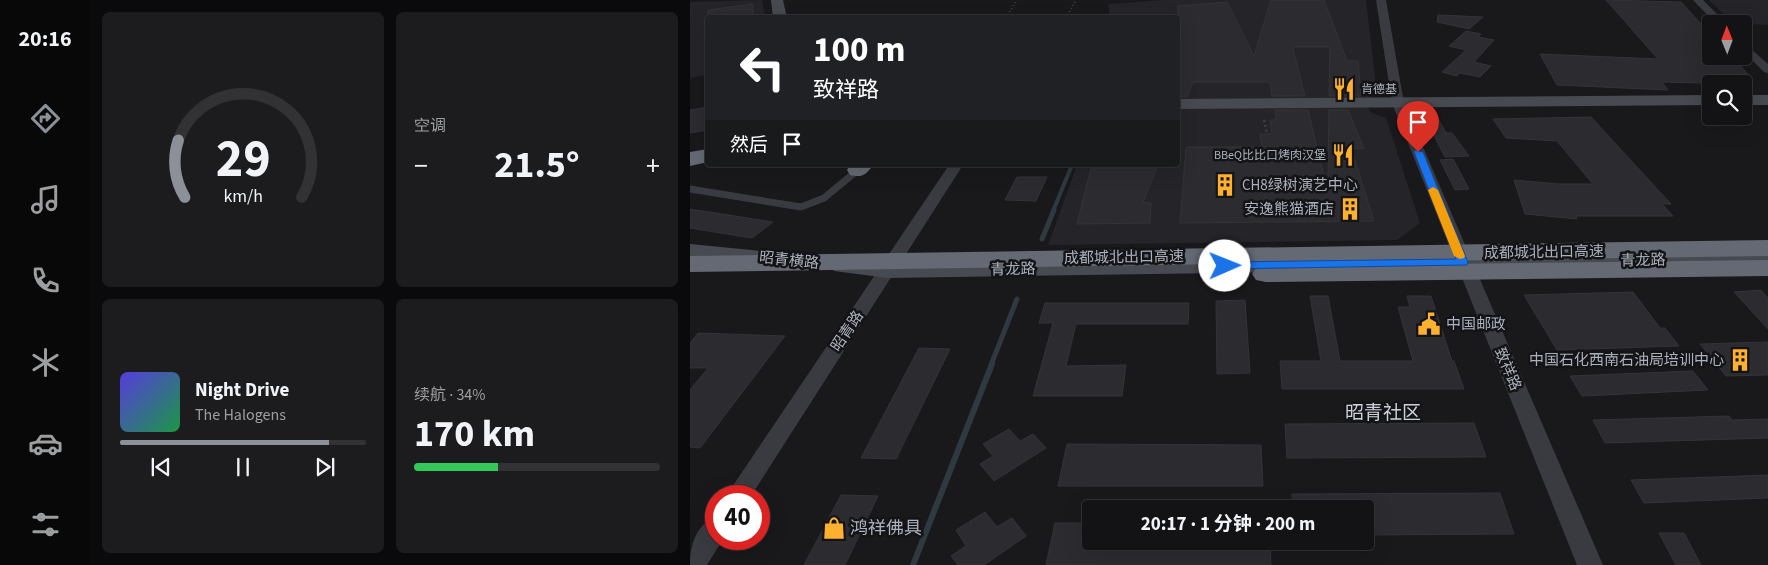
<!DOCTYPE html>
<html lang="zh">
<head>
<meta charset="utf-8">
<style>
	body { margin:0; font-family:"Source Sans 3","Noto Sans SC",sans-serif; background:#1c1c1e; color:#f1f3f6; height:100vh; display:flex; flex-direction:column; font-size:19px; white-space:nowrap }
	* { box-sizing:border-box; margin:0 }
	p { font-size:16px; color:#9d9ea0 }
	.icon { flex:none; width:28px; height:28px; fill:none; stroke:currentColor; stroke-width:2; stroke-linecap:round; stroke-linejoin:round }
	.map { position:relative; flex:1; overflow:hidden }
	.side { display:flex; flex-direction:column; gap:12px; padding:12px; background:#0a0a0c; width:600px }
	.side>* { flex:none }
	.top-card { position:absolute; left:15px; top:15px; width:475px; height:152px; border-radius:5px; box-shadow:0 5px 20px #0002,0 0 0 1px #323234; background:#202124; color:#fff; overflow:hidden }
	.needle { width:32px; rotate:359deg }
	.tools { position:absolute; left:1012px; top:15px; display:grid; gap:10px }
	.tools a { display:grid; place-items:center; width:50px; height:50px; border-radius:5px; background:#131315; box-shadow:0 5px 20px #0002,0 0 0 1px #323234; font-size:25px }
	.speed { position:absolute; left:15px; top:485px; display:flex; gap:10px; font-size:25px; font-weight:700; text-align:center }
	.speed>* { display:grid; place-content:center; width:65px; height:65px; border-radius:50%; background:#131315; box-shadow:0 5px 20px #0002,0 0 0 1px #323234; line-height:1 }
	.speed .limit { border:8px solid #d22; background:#fff; color:#111 }
	.pin { position:absolute; display:grid; place-items:center; width:42px; height:42px; color:#fff; margin:-51px -21px; border-radius:50% 50% 50% 0; rotate:-45deg; box-shadow:0 0 5px #0007 }
	.pin .icon { rotate:45deg }
	.me { position:absolute; width:55px; margin:-28px; rotate:89deg; stroke-linejoin:round; filter:drop-shadow(0 0 4px #0008) }
	.turn { display:flex; align-items:center; gap:18px; height:105px; padding:0 25px; font-size:22px }
	.turn .icon { width:65px; height:65px; stroke-width:2.5 }
	.turn b { display:block; font-size:35px; line-height:42px }
	.then { display:flex; align-items:center; height:48px; padding:0 25px; background:#0003; gap:10px; font-size:19px }
	.big { font-size:38px; font-weight:700; line-height:1.1 }
	.side .card { flex:1; display:flex; flex-direction:column; justify-content:center; gap:8px; min-width:0; padding:0 18px; border-radius:8px; background:#1c1c1e }
	.side .dial { align-items:center; gap:0 }
	.dial svg { height:130px; overflow:visible; fill:none; stroke:#323234; stroke-width:7; stroke-linecap:round; text-anchor:middle }
	.dial text { fill:#f1f3f6; stroke:none }
	.song { display:flex; align-items:center; gap:15px }
	.cover { width:60px; height:60px; border-radius:8px; background:linear-gradient(135deg,hsl(250 70% 55%),hsl(140 70% 35%)) }
	.played { height:5px; border-radius:2px; background:linear-gradient(90deg,#8c9099 85%,#323234 85%) }
	.keys { display:flex; justify-content:space-around; direction:ltr }
	.heat { display:flex; justify-content:space-between; align-items:center; font-size:28px; direction:ltr }
	.charge { height:8px; border-radius:4px; background:linear-gradient(90deg,#34c759 34%,#323234 0) }
	.side .tiles { flex:1; display:grid; gap:12px; grid-template-columns:repeat(2,1fr) }
	.trip { position:absolute; left:392px; top:500px; width:292px; height:50px; border-radius:5px; background:#131315; box-shadow:0 5px 20px #0002,0 0 0 1px #323234; font-weight:700; line-height:50px; text-align:center }
	main { display:flex; flex:1; min-height:0 }
	.tab-bar { display:flex; flex-direction:column; width:90px; justify-content:space-around; align-items:center; background:#080808; color:#9d9ea0 }
	.tab-bar .icon { width:35px; height:35px }
	.tab-bar .selected { color:#8c9099 }
	.tab-bar b { font-size:22px; color:#f1f3f6 }
	.map>svg:first-child { display:block }
	.built { fill:#252529 }
	.lines { fill:none; stroke-linecap:round; stroke-linejoin:round }
	.stream-far2 { stroke:#2e3941; stroke-width:4 }
	.stream-far1 { stroke:#2e3941; stroke-width:5 }
	.stream { stroke:#2e3941; stroke-width:6 }
	.building { fill:#2c2c30; stroke:#333338 }
	.path-far1 { stroke:#404248; stroke-width:2; stroke-dasharray:1 2.5; stroke-linecap:butt }
	.path { stroke:#404248; stroke-width:2.5; stroke-dasharray:2 3; stroke-linecap:butt }
	.lane { stroke:#3a3b41; stroke-width:7 }
	.street { fill:#3a3b41; fill-rule:evenodd }
	.secondary { fill:#484a51; fill-rule:evenodd }
	.highway { fill:#656973; fill-rule:evenodd }
	.route { fill:#1a73e8; stroke:#114b97 }
	.slow { fill:#f59e0b }
	.labels { text-anchor:middle; stroke-width:5; stroke-linejoin:round; paint-order:stroke }
	.far-poi-label { font-size:12px; fill:#abb1bc; stroke:#141417; text-anchor:start }
	.poi-label { font-size:15px; fill:#abb1bc; stroke:#141417; text-anchor:start }
	.street-label { font-size:15px; fill:#abb1bc; stroke:#141417 }
	.near-poi-label { font-size:18px; fill:#abb1bc; stroke:#141417; text-anchor:start }
	.near-neighbourhood-label { font-size:19px; fill:#ccd0d8; stroke:#141417 }
</style>
</head>
<body>
<main>
<nav class="tab-bar">
<b>20:16</b>
<svg class="icon selected" aria-label="directions" viewBox="0 0 24 24"><path d="M12 3l9 9-9 9-9-9zM9 14v-3h6M13 9l2 2-2 2"/></svg>
<svg class="icon" aria-label="music" viewBox="0 0 24 24"><path d="M9 18V5l10-2v13"/><circle cx="6" cy="18" r="3"/><circle cx="16" cy="16" r="3"/></svg>
<svg class="icon" aria-label="phone" viewBox="0 0 24 24"><path d="M5 4h4l2 5-3 2q2 4 5 5l2-3 5 2v4C11 20 4 13 5 4z"/></svg>
<svg class="icon" aria-label="climate" viewBox="0 0 24 24"><path d="M12 3v18M4 7l16 10M4 17L20 7"/></svg>
<svg class="icon" aria-label="car" viewBox="0 0 24 24"><path d="M5 17H2v-5l4-1 3-4h7l3 4 3 1v5h-3M9 17h6M6 11h13"/><circle cx="7" cy="17" r="2"/><circle cx="17" cy="17" r="2"/></svg>
<svg class="icon" aria-label="filters" viewBox="0 0 24 24"><path d="M4 7h16M4 17h16"/><circle cx="9" cy="7" r="2"/><circle cx="15" cy="17" r="2"/></svg>
</nav>
<section class="side">
<div class="tiles">
<div class="card dial"><svg viewBox="0 0 100 80">
<path d="M14 69A42 42 0 1 1 86 69"/>
<path d="M14 69A42 42 0 0 1 10 34" stroke="#8c9099"/>
<text x="50" y="56" font-size="32" font-weight="700">29</text>
<text x="50" y="72" font-size="11">km/h</text>
</svg></div>
<div class="card"><p>空调</p>
<div class="heat"><a>−</a><b class="big">21.5°</b><a>+</a></div>
</div>
<div class="card">
<div class="song"><i class="cover"></i><div><b>Night Drive</b><p>The Halogens</p></div></div>
<div class="played"></div>
<div class="keys"><svg class="icon" aria-label="previous" viewBox="0 0 24 24"><path d="M18 5L8 12l10 7zM5 5v14"/></svg><svg class="icon" aria-label="pause" viewBox="0 0 24 24"><path d="M8 5v14M16 5v14"/></svg><svg class="icon" aria-label="next" viewBox="0 0 24 24"><path d="M6 5l10 7-10 7zM19 5v14"/></svg></div>
</div>
<div class="card"><p>续航 · 34%</p><b class="big">170 km</b><div class="charge"></div></div>
</div>
</section>
<div class="map">
<svg width="1078" height="565" viewBox="0 0 1078 565">
	<rect width="100%" height="100%" fill="#19191c"/>
	<g class="built">
		<path d="M72,0L75,17L18,18L17,75L0,78V2Z"/>
		<path d="M474,0H676L687,93L675,101L680,112L696,118L730,223L707,240L358,245L387,165H488V18L420,17L418,4Z"/>
		<path d="M1019,0H1078V25L1043,23Z"/>
	</g>
	<g class="lines">
		<path class="stream-far2" d="M363,211L382,165"/>
		<g class="stream-far1">
			<path d="M352,239L364,210"/>
			<path d="M301,365L327,299"/>
		</g>
		<path class="stream" d="M223,565L302,364"/>
	</g>
	<g class="building">
		<path d="M581,0H634L657,61H668L671,96H639L640,47H605L603,49L615,96H582L580,82H503L497,97H488V6L537,2L564,56Z"/>
		<path d="M916,0L991,2L1021,35V56H1041L1058,74L1053,84L972,82L978,90L867,85L850,54L968,59Z"/>
		<path d="M63,4V18H18V10Z"/>
		<path d="M748,15L793,17L779,29L747,22Z"/>
		<path d="M776,31L791,34L788,37L804,40L784,62L801,66L790,77L770,73L767,76L752,72L776,50L759,46Z"/>
		<path d="M18,107V130L0,133V110Z"/>
		<path d="M743,109L756,133H762L779,156L755,157L733,114Z"/>
		<path d="M585,110H618L635,180H638L639,110H658L674,149L661,148L684,221L490,223L496,147H572L570,134H582L580,120H586Z"/>
		<path d="M901,117L981,204H972L983,216H886L887,219L835,214L824,180L869,184H903L867,141L816,138L803,119Z"/>
		<path d="M763,159L779,189L765,190L750,160Z"/>
		<path d="M401,168H467L453,202L461,203L460,223L387,224Z"/>
		<path d="M327,177H357L346,201L315,200Z"/>
		<path d="M0,209L83,222L62,238L0,228Z"/>
		<path d="M1071,290L1078,298V329L1044,292Z"/>
		<path d="M943,292L970,328H975L989,346L867,350L834,295Z"/>
		<path d="M620,296H638L650,361H723L708,307H720L717,296H741L762,361H764L774,389H592L590,361H631Z"/>
		<path d="M555,300L560,373L527,374L526,301Z"/>
		<path d="M355,303H499L498,324H386L376,366L436,365L432,396H343L363,323H349Z"/>
		<path d="M8,333L95,336L10,448L0,447V390L18,368H0V343Z"/>
		<path d="M1078,342V375L1036,376L1010,344Z"/>
		<path d="M229,348L260,349L206,459L171,458Z"/>
		<path d="M1003,371L1018,390L892,396L880,376Z"/>
		<path d="M1039,416L1042,420L1078,419V438L915,443L903,420Z"/>
		<path d="M784,423L796,457L597,458L595,424Z"/>
		<path d="M319,429L330,441L343,434L356,448L304,481L290,464L303,456L293,444Z"/>
		<path d="M377,444L571,445L573,486H368Z"/>
		<path d="M1078,475V498L954,503L941,480Z"/>
		<path d="M810,493L824,534L676,535V509H603L602,494Z"/>
		<path d="M151,495L188,496L155,565H114Z"/>
		<path d="M295,512L307,527L322,518L336,536L294,565H268L261,556L276,546L266,530Z"/>
		<path d="M365,523H401V541H580L581,565H356Z"/>
		<path d="M969,533H994L1011,565H986Z"/>
	</g>
	<g class="lines">
		<g class="path-far1">
			<path d="M316,18L327,0"/>
			<path d="M376,18L386,0"/>
		</g>
		<path class="path" d="M574,120L577,134"/>
		<path class="lane" d="M0,189L111,207L134,198L168,170"/>
		<g class="street">
			<path d="M686,0H696L714,103L913,565H887L702,103Z"/>
			<path d="M1003,0H1013L1037,24H1026Z"/>
			<path d="M1054,43L1078,64V73L1074,72L1054,52Z"/>
			<path d="M259,165H273L61,496H36Z"/>
			<path d="M26,517V539H33L17,565H0C0,546 6,524 26,517Z"/>
		</g>
		<g class="secondary">
			<path d="M81,0H93L97,18H83Z"/>
			<path d="M1021,95V105L488,109V99Z"/>
			<rect x="1054" y="95" width="24" height="10"/>
			<path d="M0,244L81,252L89,254L93,259L89,264L81,266L0,258Z"/>
			<path d="M1078,251V265L198,278L144,271L141,266L144,261L153,259L198,262Z"/>
		</g>
		<g class="highway">
			<path d="M18,149V162L0,166V152Z"/>
			<path d="M160,165H183C176,175 172,178 160,175L157,170Z"/>
			<path d="M1078,240V256L0,272V256Z"/>
			<path d="M1078,260V276L576,282L566,280L562,274L566,268L576,266Z"/>
		</g>
	</g>
	<path class="route" d="M725,150L733,152L778,262L777,265L535,269L529,266L535,262L766,259L724,152Z"/>
	<path class="slow" d="M743,187L748,190L775,256L774,258L770,259L764,256L738,190Z"/>
	<defs>
		<symbol id="restaurant-bare" viewBox="-9 -9 18 18"><path d="M-5-6h1v4h1v-4h1v4h1v-4h1v5L-1.5 .5V6h-2V.5L-5-1ZM5-6V6H3V1.5H1.5Q1.5-4 5-6Z" fill="#ffb02e" stroke="#141417" stroke-width="2.5" paint-order="stroke"/></symbol>
		<symbol id="building-bare" viewBox="-9 -9 18 18"><path d="M-4-6H4V6H1V3H-1V6H-4ZM-2.5-4.3h1.7v1.8h-1.7ZM.8-4.3h1.7v1.8H.8ZM-2.5-1h1.7V.8h-1.7ZM.8-1h1.7V.8H.8Z" fill="#ffb02e" stroke="#141417" stroke-width="2.5" paint-order="stroke"/></symbol>
		<symbol id="civic-bare" viewBox="-9 -9 18 18"><path d="M-.6-6.5H3V-4.5H.6V-3L4-1V1h2V6H-6V1h2V-1L-.6-3ZM-1.2 2.5V6h2.4V2.5Z" fill="#ffb02e" stroke="#141417" stroke-width="2.5" paint-order="stroke"/></symbol>
		<symbol id="shop-bare" viewBox="-9 -9 18 18"><path d="M-5-2.5h2.3a2.7 3.5 0 0 1 5.4 0H5L5.5 6h-11ZM-1.5-2.5h3a1.5 2.3 0 0 0-3 0Z" fill="#ffb02e" stroke="#141417" stroke-width="2.5" paint-order="stroke"/></symbol>
	</defs>
	<g fill-rule="evenodd">
		<use href="#restaurant-bare" x="638" y="73" width="32" height="32"/>
		<use href="#restaurant-bare" x="637" y="139" width="32" height="32"/>
		<use href="#building-bare" x="519" y="169" width="32" height="32"/>
		<use href="#building-bare" x="644" y="193" width="32" height="32"/>
		<use href="#civic-bare" x="723" y="308" width="32" height="32"/>
		<use href="#building-bare" x="1034" y="344" width="32" height="32"/>
		<use href="#shop-bare" x="128" y="512" width="32" height="32"/>
	</g>
	<g class="labels">
		<g class="far-poi-label">
			<text x="671" y="93">肯德基</text>
			<text x="636" y="159" text-anchor="end">BBeQ比比口烤肉汉堡</text>
		</g>
		<g class="poi-label">
			<text x="552" y="190">CH8绿树演艺中心</text>
			<text x="644" y="214" text-anchor="end">安逸熊猫酒店</text>
			<text x="756" y="329">中国邮政</text>
			<text x="1034" y="365" text-anchor="end">中国石化西南石油局培训中心</text>
		</g>
		<g class="street-label">
			<text transform="translate(854 252) rotate(-1)" y="5">成都城北出口高速</text>
			<text transform="translate(434 257) rotate(-1)" y="5">成都城北出口高速</text>
			<text transform="translate(99 260) rotate(6)" y="5">昭青横路</text>
			<text transform="translate(953 260) rotate(-1)" y="5">青龙路</text>
			<text transform="translate(323 269) rotate(-1)" y="5">青龙路</text>
			<text transform="translate(157 331) rotate(-56)" y="5">昭青路</text>
			<text transform="translate(818 369) rotate(67)" y="5">致祥路</text>
		</g>
		<g class="near-poi-label">
			<text x="160" y="534">鸿祥佛具</text>
		</g>
		<g class="near-neighbourhood-label">
			<text x="693" y="419">昭青社区</text>
		</g>
	</g>
</svg>
<div class="tools">
<a><svg class="needle" viewBox="-14 -14 28 28"><path d="M0-13l5 13h-10z" fill="#e53935"/><path d="M0 13l5-13h-10z" fill="#9d9ea0"/></svg></a>
<a><svg class="icon" aria-label="search" viewBox="0 0 24 24"><circle cx="10" cy="10" r="6"/><path d="M15 15l6 6"/></svg></a>
</div>
<div class="speed"><div class="limit">40</div></div>
<div class="pin" style="left:728px;top:152px;background:#d93025"><svg class="icon" aria-label="arrive" viewBox="0 0 24 24"><path d="M6 21V4h12l-3 4 3 4H6"/></svg></div>
<svg class="me" style="left:535px;top:266px" viewBox="-20 -20 40 40"><circle r="19" fill="#fff"/><path d="M0-13L10 11 0 6-10 11z" fill="#1a73e8"/></svg>
<div class="trip">20:17 · 1 分钟 · 200 m</div>
<div class="top-card">
<div class="turn"><svg class="icon" aria-label="left" viewBox="0 0 24 24"><path d="M17 20v-9H6M10 6l-5 5 5 5"/></svg><div><b>100 m</b>致祥路</div></div>
<div class="then">然后<svg class="icon" aria-label="arrive" viewBox="0 0 24 24"><path d="M6 21V4h12l-3 4 3 4H6"/></svg></div>
</div>
</div>
</main>
</body>
</html>
